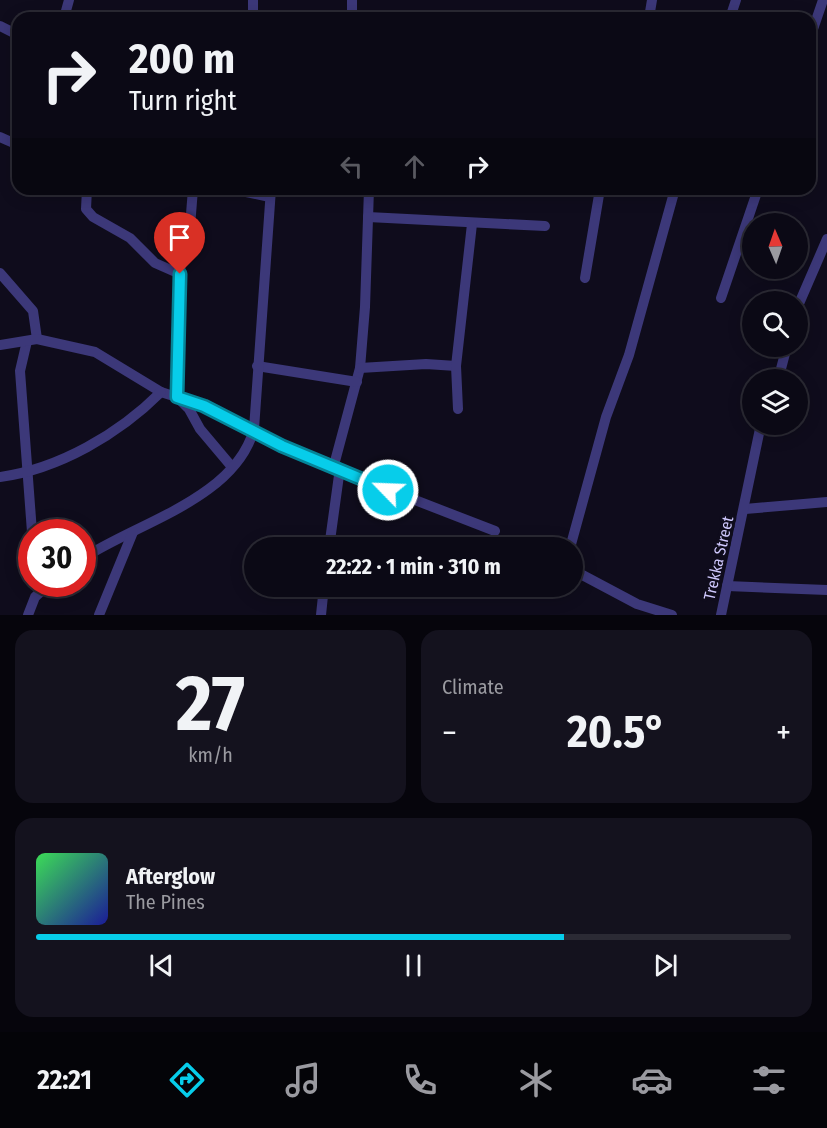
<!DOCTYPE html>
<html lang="en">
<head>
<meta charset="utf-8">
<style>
	body { margin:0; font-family:"Fira Sans Condensed",sans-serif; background:#14121e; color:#f1f3f6; height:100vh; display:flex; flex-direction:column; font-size:22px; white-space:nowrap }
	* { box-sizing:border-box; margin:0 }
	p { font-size:20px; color:#9a9aa0 }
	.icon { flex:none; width:33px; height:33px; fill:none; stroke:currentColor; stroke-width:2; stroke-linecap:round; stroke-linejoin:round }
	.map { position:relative; height:615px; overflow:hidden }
	.panel { display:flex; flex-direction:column; gap:15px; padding:15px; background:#06050c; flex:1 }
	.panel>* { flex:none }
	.top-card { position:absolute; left:12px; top:12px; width:804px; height:183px; border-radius:18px; box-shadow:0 3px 15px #0003,0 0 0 2px #2b2a34; background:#0b0915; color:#f1f3f6; overflow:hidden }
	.needle { width:39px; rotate:358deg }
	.fabs { position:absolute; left:742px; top:213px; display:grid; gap:12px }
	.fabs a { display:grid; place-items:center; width:66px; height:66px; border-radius:50%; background:#0b0915; box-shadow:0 3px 15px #0003,0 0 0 2px #2b2a34; font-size:30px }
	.speed { position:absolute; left:18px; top:519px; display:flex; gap:12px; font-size:30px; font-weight:700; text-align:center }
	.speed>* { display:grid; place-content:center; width:78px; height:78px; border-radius:50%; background:#0b0915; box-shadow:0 3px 15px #0003,0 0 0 2px #2b2a34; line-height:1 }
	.speed .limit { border:9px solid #d22; background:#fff; color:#111 }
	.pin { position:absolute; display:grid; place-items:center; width:51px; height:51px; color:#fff; margin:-62px -26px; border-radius:50% 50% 50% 0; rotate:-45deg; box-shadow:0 0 6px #0007 }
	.pin .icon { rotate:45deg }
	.me { position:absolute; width:66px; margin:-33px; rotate:294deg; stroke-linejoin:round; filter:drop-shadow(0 0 4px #0008) }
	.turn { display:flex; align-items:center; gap:21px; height:126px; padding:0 18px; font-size:27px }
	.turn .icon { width:78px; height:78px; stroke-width:2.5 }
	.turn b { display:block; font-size:42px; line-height:51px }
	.lanes { display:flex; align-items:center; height:57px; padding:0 18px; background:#0003; justify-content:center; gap:30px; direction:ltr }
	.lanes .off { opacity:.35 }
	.big { font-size:45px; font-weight:700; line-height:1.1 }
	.panel .tile { flex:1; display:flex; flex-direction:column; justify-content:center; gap:9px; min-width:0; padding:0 21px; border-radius:18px; background:#14121e }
	.panel .dial { align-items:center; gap:0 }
	.dial b { font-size:78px; line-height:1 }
	.song { display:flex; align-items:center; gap:18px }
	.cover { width:72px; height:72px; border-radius:9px; background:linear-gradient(135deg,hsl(130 70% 55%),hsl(240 70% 35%)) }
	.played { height:6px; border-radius:3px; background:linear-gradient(90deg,#07cdea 70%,#2b2a34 70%) }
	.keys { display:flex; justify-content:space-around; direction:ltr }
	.heat { display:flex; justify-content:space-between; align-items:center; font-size:33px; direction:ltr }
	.panel .tiles { flex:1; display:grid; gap:15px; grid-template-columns:1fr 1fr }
	.tile:last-child { grid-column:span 2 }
	.trip { position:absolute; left:244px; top:537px; width:339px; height:60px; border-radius:30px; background:#0b0915; box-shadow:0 3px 15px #0003,0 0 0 2px #2b2a34; font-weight:700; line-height:60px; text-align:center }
	.tabs { display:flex; height:96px; justify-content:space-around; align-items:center; background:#040408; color:#9a9aa0 }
	.tabs .icon { width:42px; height:42px }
	.tabs .current { color:#07cdea }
	.tabs b { font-size:27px; color:#f1f3f6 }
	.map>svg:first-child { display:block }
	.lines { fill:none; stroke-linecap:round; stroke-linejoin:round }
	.minor { stroke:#3c3879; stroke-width:10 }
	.route-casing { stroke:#058598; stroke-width:15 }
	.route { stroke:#07cdea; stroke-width:10 }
	.labels { text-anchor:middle; stroke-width:6; stroke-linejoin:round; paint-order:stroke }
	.street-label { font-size:16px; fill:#cfc8fd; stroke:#0f0c1c }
</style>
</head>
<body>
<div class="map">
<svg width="827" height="615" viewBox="0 0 827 615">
	<rect width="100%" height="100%" fill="#0f0c1c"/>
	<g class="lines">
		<g class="minor">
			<path d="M64,18L69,0"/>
			<path d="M253,18V0"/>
			<path d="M352,18V0"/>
			<path d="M649,18L652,0"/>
			<path d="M730,18L736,0"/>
			<path d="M0,26L18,35"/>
			<path d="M810,38L823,0"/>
			<path d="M0,137L18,145"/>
			<path d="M87,189L86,209L93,217L130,238L155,263L180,274"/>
			<path d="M193,189L189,239L181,258L180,274L177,397L189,409L200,429L232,467"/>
			<path d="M232,189L270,197"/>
			<path d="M368,217L545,226"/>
			<path d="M0,273L33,311L37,339"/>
			<path d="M585,278L600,189"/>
			<path d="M721,298L758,189"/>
			<path d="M798,306L827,239"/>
			<path d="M27,341L20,371L32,532"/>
			<path d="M0,345L37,339L95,352L161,392L204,406L282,446L334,465L360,368L365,307L369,189"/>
			<path d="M257,366L357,382"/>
			<path d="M360,368L426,364L456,366"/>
			<path d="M778,380L787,346"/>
			<path d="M458,409L456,366L472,224"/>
			<path d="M334,465L371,483L495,531"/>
			<path d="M0,477C59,469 119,434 161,392"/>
			<path d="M745,509L827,502"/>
			<path d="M329,548L340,468"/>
			<path d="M570,548L606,417L629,355L675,189"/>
			<path d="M82,559C136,523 235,499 254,429L271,189"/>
			<path d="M573,570L637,604L672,615"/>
			<path d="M727,586L827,590"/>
			<path d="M28,615L35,597L49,584"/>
			<path d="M99,615L133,532"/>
			<path d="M321,615L324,586"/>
			<path d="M721,615L761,424"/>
		</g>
	</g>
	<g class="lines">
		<defs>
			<path id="route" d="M180,274L177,397L204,406L282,446L388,490"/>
		</defs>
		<use href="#route" class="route-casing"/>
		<use href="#route" class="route"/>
	</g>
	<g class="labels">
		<g class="street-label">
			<text transform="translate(718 558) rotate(-77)" y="6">Trekka Street</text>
		</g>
	</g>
</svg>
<div class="fabs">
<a><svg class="needle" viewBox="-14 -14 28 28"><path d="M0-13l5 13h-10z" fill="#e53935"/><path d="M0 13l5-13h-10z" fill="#9a9aa0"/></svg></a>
<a><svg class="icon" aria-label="search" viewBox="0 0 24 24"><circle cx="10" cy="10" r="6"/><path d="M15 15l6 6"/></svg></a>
<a><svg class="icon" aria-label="layers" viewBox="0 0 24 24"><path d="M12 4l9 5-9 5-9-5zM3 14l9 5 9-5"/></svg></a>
</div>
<div class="speed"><div class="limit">30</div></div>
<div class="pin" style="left:180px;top:274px;background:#d93025"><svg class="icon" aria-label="arrive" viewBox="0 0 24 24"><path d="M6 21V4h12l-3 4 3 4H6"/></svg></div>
<svg class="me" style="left:388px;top:490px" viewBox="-20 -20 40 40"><circle r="17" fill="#07cdea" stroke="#fff" stroke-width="3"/><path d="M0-11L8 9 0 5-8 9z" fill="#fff"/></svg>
<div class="trip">22:22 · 1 min · 310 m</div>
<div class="top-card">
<div class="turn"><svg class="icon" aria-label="right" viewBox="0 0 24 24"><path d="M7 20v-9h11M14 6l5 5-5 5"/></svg><div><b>200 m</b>Turn right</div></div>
<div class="lanes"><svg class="icon off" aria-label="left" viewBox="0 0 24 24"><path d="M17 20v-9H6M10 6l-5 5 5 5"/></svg><svg class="icon off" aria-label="ahead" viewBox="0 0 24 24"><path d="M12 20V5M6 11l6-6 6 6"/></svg><svg class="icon" aria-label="right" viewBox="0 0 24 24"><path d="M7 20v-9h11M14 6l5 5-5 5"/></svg></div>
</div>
</div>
<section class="panel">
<div class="tiles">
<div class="tile dial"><b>27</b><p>km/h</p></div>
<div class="tile"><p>Climate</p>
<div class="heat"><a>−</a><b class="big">20.5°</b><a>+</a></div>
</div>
<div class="tile">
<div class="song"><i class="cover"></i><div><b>Afterglow</b><p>The Pines</p></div></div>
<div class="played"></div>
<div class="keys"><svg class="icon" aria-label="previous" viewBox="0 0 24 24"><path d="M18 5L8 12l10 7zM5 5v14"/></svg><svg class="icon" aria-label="pause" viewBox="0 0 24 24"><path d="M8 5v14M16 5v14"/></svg><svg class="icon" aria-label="next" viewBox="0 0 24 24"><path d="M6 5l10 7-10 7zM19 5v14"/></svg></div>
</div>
</div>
</section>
<nav class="tabs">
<b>22:21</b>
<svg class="icon current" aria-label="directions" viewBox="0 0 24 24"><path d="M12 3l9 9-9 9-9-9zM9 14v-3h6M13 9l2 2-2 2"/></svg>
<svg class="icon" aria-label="music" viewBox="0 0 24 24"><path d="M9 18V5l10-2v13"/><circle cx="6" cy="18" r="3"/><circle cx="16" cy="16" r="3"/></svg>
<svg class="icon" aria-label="phone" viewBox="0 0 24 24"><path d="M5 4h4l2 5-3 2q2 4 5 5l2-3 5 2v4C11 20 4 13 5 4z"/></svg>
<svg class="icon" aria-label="climate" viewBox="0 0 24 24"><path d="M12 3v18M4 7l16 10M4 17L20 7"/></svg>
<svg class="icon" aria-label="car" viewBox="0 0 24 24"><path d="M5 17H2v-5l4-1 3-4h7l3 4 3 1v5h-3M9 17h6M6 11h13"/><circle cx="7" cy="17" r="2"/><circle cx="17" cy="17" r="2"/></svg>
<svg class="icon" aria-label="filters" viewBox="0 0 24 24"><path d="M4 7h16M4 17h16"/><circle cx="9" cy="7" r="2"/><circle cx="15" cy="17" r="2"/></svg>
</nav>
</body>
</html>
